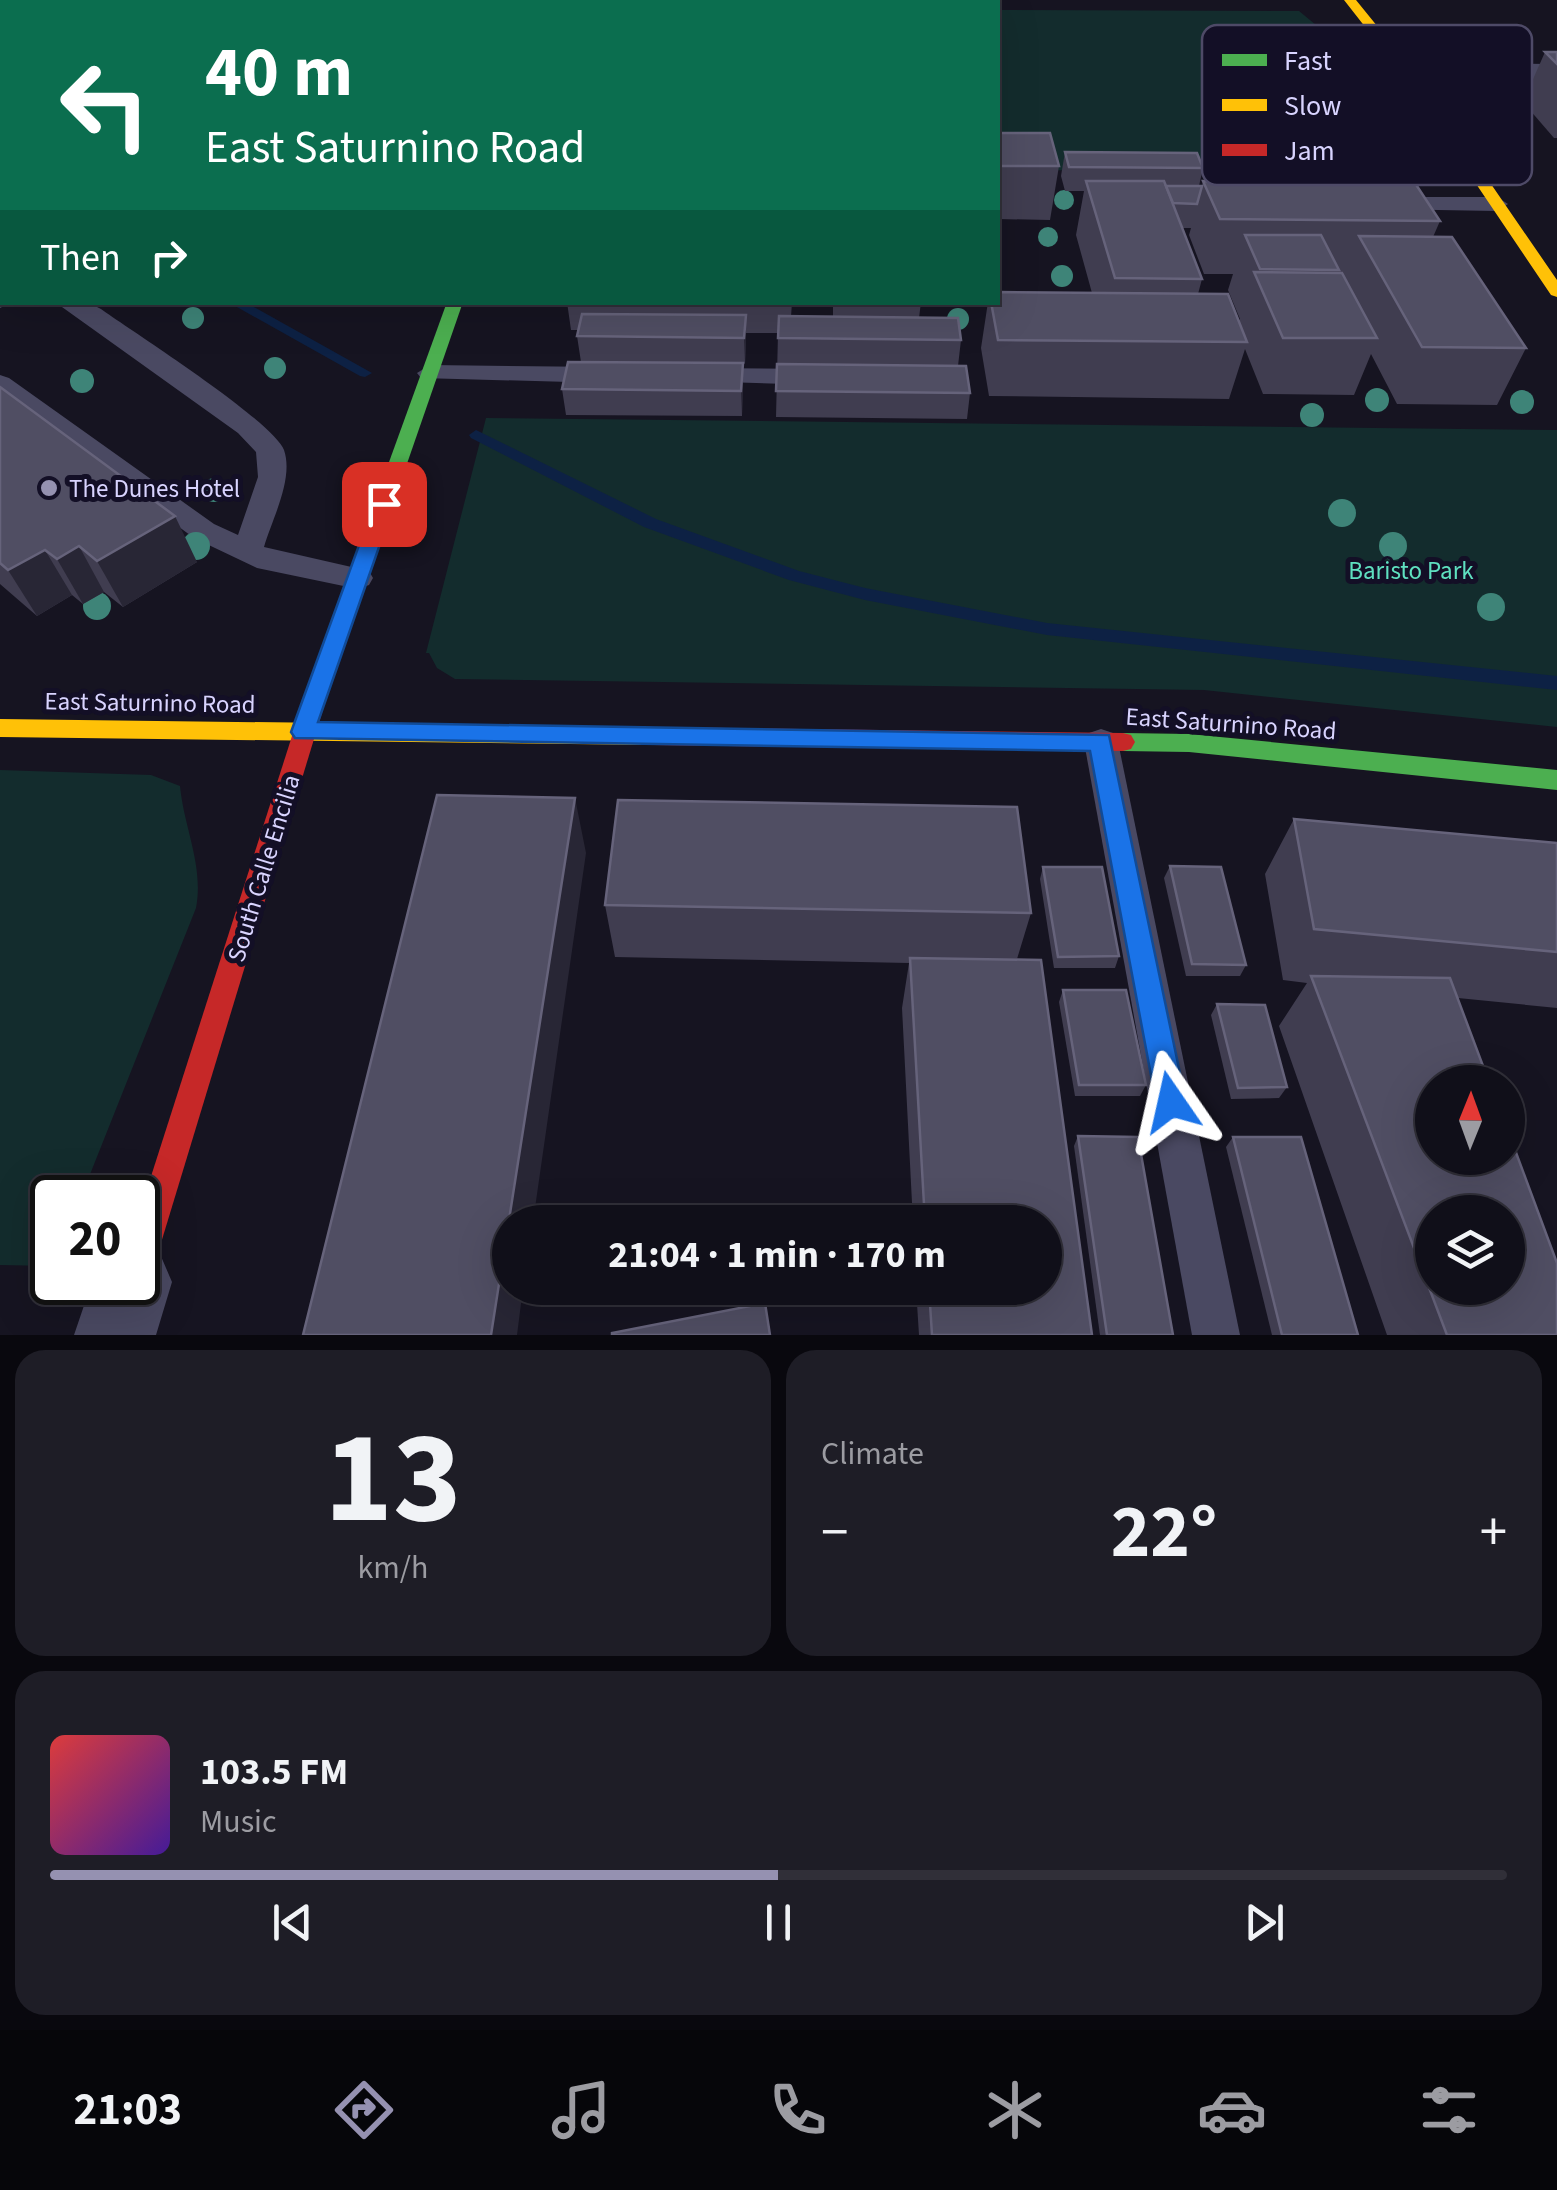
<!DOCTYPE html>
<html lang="en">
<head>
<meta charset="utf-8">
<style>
	body { margin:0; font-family:"Source Sans 3",sans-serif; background:#1e1d26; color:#f1f3f6; height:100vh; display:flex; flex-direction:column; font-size:38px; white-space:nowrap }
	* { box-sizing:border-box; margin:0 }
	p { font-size:32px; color:#9c9ca2 }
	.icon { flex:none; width:55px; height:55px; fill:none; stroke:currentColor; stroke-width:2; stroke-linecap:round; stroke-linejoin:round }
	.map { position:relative; height:1335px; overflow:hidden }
	.details { display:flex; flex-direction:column; gap:15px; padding:15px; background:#09080e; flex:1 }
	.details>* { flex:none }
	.hud { position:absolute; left:0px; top:0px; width:1000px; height:305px; box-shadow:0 10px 40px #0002,0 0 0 2px #302f38; background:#0b6e4f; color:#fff; overflow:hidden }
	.needle { width:65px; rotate:1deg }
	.fabs { position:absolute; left:1415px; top:1065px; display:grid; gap:20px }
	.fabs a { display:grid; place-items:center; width:110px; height:110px; border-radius:50%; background:#100f19; box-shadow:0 10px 40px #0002,0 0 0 2px #302f38; font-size:50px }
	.speed { position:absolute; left:30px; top:1175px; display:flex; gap:20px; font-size:50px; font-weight:700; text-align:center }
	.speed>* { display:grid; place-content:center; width:130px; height:130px; border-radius:50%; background:#100f19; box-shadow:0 10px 40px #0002,0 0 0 2px #302f38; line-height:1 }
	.speed .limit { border:5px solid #111; border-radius:15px; background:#fff; color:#111 }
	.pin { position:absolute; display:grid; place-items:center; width:85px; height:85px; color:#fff; margin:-42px; border-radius:20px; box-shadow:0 5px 15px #0006 }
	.me { position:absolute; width:110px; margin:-55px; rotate:349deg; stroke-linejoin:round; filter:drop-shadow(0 0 8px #0008) }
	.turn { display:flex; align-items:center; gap:35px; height:210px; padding:0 40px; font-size:45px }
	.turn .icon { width:130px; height:130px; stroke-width:2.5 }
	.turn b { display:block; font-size:70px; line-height:85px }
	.then { display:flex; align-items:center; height:95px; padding:0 40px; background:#0003; gap:20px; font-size:38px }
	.big { font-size:75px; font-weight:700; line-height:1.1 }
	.details .tile { flex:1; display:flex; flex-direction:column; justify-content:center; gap:15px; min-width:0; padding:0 35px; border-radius:30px; background:#1e1d26 }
	.details .dial { align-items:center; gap:0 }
	.dial b { font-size:130px; line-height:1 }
	.song { display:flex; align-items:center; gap:30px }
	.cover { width:120px; height:120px; border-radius:15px; background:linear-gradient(135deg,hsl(0 70% 55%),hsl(260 70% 35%)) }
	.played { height:10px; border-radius:5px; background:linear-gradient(90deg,#9591b1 50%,#302f38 50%) }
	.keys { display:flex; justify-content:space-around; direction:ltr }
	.heat { display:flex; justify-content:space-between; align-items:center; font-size:55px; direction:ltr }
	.details .tiles { flex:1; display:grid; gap:15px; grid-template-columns:1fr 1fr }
	.tile:last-child { grid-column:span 2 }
	.trip { position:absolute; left:492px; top:1205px; width:570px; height:100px; border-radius:50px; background:#100f19; box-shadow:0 10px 40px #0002,0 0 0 2px #302f38; font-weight:700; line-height:100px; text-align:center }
	.dock { display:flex; height:160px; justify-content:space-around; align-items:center; background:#06060a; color:#9c9ca2 }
	.dock .icon { width:70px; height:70px }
	.dock .current { color:#9591b1 }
	.dock b { font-size:45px; color:#f1f3f6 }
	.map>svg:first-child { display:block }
	.green { fill:#132c2d }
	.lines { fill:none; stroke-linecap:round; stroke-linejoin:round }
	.stream { fill:#0d2144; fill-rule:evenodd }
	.lane { fill:#4a4962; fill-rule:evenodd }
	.street { fill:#4a4962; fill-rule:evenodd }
	.fast { fill:#4caf50; fill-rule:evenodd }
	.slow { fill:#ffc107; fill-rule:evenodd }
	.jam { fill:#c62828; fill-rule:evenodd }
	.tree { fill:#3e8478 }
	.wall { fill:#403d50; fill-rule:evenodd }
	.shaded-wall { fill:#282635 }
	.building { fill:#504e63; stroke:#66637b; stroke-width:2.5; fill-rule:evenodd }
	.route { fill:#1a73e8; stroke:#114b97; stroke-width:2.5 }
	.poi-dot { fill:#9591b1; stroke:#130f26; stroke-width:4 }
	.labels { text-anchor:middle; stroke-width:10; stroke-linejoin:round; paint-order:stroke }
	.poi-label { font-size:25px; fill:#d9d4ff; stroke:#130f26; text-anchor:start }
	.park-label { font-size:25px; fill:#5fe0c0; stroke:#130f26 }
	.street-label { font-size:25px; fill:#d9d4ff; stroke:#130f26 }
	.key { fill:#130f26; stroke:#4e4a67; stroke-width:2.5 }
	.key-label { font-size:28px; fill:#d9d4ff }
</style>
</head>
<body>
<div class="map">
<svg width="1557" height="1335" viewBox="0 0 1557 1335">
	<rect width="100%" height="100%" fill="#161421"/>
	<g class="green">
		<path d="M998,10L1299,11L1350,53L1409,138L1392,172L998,170Z"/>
		<path d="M486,418L1557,430V727L1204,690L455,679L437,668L429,653H426Z"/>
		<path d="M0,770L151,775L180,786C184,828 204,866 196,908L81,1197L52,1198V1266L0,1265Z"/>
	</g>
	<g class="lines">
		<g class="stream">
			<path d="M0,201L2,202V209H0Z"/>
			<path d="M228,302H245L372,373L365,377L360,376Z"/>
			<path d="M476,430L656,519L799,571L865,588L1047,623L1557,676V690L1047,635L865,600L789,580L644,527L471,438L469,435Z"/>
		</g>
		<g class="lane">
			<rect x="0" y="153" width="2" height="12"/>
			<path d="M1387,197H1497L1508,204L1497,211L1379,209L1376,204Z"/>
			<path d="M0,293L2,302H12L0,308Z"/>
			<path d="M55,302H87L101,309C133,332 273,421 284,450C294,479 272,519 264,547L369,571L373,578L369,585L358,589L257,568L194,538L0,395V375L9,378L214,524L238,535L258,477L256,452L238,433Z"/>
			<path d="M430,365L606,367L619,375L606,383L421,378L417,373Z"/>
			<path d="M700,368L821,369L834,377L821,385L691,381L687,376L691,371Z"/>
			<path d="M1101,729L1113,733L1118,742L1240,1335H1192L1084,742L1089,733Z"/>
		</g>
		<g class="street">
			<path d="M1407,63L1557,64V82L1396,79L1391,72L1396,65Z"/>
			<path d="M138,1245L160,1254L172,1282L156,1335H74L92,1282H138Z"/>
		</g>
		<g class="fast">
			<path d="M447,302H463L331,683L328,689H312L309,683Z"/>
			<path d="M1123,733L1189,734L1557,770V790L1189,752L1123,751L1115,749L1111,742L1115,735Z"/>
		</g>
		<g class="slow">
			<path d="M1344,0H1356L1412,69L1557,280V297L1551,295L1402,74Z"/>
			<path d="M0,719L653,727L661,729L665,736L661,743L653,745L0,737Z"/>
		</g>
		<g class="jam">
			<path d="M320,674L328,677L331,683L154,1266L149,1277L138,1282V1217L309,683L312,677Z"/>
			<path d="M653,727L1123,733L1131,735L1135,742L1131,749L1123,751L653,745L645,743L641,736L645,729Z"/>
		</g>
	</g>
	<g class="tree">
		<circle cx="1064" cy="200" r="10"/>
		<circle cx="1048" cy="237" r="10"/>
		<circle cx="1062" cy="276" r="11"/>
		<circle cx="193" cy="318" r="11"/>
		<circle cx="958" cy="319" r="11"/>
		<circle cx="275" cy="368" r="11"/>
		<circle cx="82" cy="381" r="12"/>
		<circle cx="1377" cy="400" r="12"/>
		<circle cx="1522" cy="402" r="12"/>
		<circle cx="1312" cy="415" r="12"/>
		<circle cx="214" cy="490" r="12"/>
		<circle cx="1342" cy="513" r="14"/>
		<circle cx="196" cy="546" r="14"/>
		<circle cx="1393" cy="546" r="14"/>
		<circle cx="97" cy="606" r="14"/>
		<circle cx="1491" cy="607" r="14"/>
	</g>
	<g class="wall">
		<path d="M0,0H310V2H2V58H0Z"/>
		<path d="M1545,52H1557V138H1554L1523,102Z"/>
		<rect x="0" y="69" width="2" height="68"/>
		<path d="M998,133L1059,166L1050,220L998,219Z"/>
		<path d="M1065,152L1203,168L1199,186H1202L1203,181H1224L1222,176L1229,153L1366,170L1361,182L1440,221L1433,237L1526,348L1497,405L1397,404L1371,354L1354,395L1263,394L1245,349L1229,399L989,396L981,348L988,302L1092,293L1076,235L1084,191H1065L1061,176ZM1182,228H1191L1189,235L1204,274H1233L1228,290L1240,319L1239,321L1198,294L1202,279Z"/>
		<path d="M567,302H792L791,317H833V302H921L919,318L961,340L958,366L970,393L967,419L776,417L778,333H746L745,364L743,363L742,416L566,415L562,389L581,362L577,336L578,330H571Z"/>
		<path d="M0,387L197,562L123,607L104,592L83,604L72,595L37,616L0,584Z"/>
		<path d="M1294,819L1557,843V1008L1458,998L1557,1335H1387L1279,1026L1307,983L1283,980L1265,874Z"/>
		<path d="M1170,866L1246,965L1240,976H1186L1164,878Z"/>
		<path d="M1043,867L1119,956L1115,968H1054L1040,879Z"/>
		<path d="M605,905L1031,913L1017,959L1092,1335H919L916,1288H1045V1222H913L902,1008L909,963L615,957Z"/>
		<path d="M1063,990L1146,1085L1140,1096H1075L1059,1002Z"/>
		<path d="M1217,1004L1287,1087L1279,1098L1231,1099L1211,1015Z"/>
		<path d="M1078,1136L1173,1335H1100L1074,1146Z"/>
		<path d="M1233,1137L1358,1335H1272L1226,1147Z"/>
	</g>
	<g class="shaded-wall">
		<path d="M746,315V340L745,364L744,338Z"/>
		<path d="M743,363V389L742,416L741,391Z"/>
		<path d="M175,516L197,562L123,607L97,561Z"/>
		<path d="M79,546L104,592L83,604L57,559Z"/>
		<path d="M45,550L72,595L37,616L8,570Z"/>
		<path d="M575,798L586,853L533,1222H510V1288H523L517,1335H491Z"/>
	</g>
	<g class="building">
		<path d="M0,0H306L304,2H2V20H0Z"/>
		<path d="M344,0H372L371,2H342Z"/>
		<path d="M1545,52H1557V64Z"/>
		<rect x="0" y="69" width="2" height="35"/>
		<path d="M998,133H1050L1059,166H998Z"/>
		<path d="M1065,152L1197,153L1203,168L1069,167Z"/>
		<path d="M1086,181H1164L1202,279L1115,278Z"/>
		<path d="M1203,181L1415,183L1440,221L1220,219Z"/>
		<path d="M1166,186H1202L1197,204L1173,203Z"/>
		<path d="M1245,235H1321L1339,270L1260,269Z"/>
		<path d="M1359,236L1452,237L1526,348L1422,347Z"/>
		<path d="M1254,272L1342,273L1377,338H1283Z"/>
		<path d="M998,292L1228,294L1247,342L998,340L991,302H998Z"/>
		<path d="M582,314L746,315L744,338L577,336Z"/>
		<path d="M779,316L958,318L961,340L778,338Z"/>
		<path d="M568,362L743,363L741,391L562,389Z"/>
		<path d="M777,364L966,366L970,393L776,391Z"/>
		<path d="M0,387L175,516L97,561L79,546L57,559L45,550L8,570L0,563Z"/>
		<path d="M437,795L575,798L491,1335H303Z"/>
		<path d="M618,800L1017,807L1031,913L605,905Z"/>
		<path d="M1294,819L1557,843V952L1314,929Z"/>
		<path d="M1170,866L1221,867L1246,965L1192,964Z"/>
		<path d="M1043,867H1102L1119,956L1058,957Z"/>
		<path d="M910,958L1041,960L1092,1335H932L929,1288H1045V1222H925Z"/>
		<path d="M1311,976L1450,978L1489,1082H1432V1158H1508V1131L1557,1263V1335H1447ZM1432,1212H1508V1288H1432Z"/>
		<path d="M1063,990H1126L1146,1085H1079Z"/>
		<path d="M1217,1004L1265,1005L1287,1087L1238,1088Z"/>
		<path d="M1078,1136L1138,1137L1173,1335H1107Z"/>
		<path d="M1233,1137H1301L1358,1335H1282Z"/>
		<path d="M765,1303L770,1335H612V1333Z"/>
	</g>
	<path class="route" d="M384,498L394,504L318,722L1109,735L1186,1102L1181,1113L1171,1117L1160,1113L1156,1102L1090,751L295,738L291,732L374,504Z"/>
	<circle class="poi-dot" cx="49" cy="488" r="10"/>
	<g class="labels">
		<g class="poi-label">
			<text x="69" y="497">The Dunes Hotel</text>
		</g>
		<g class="park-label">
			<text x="1411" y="579">Baristo Park</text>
		</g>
		<g class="street-label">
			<text transform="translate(150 702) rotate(1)" y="9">East Saturnino Road</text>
			<text transform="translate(1231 723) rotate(4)" y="9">East Saturnino Road</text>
			<text transform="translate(263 868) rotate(-73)" y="9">South Calle Encilia</text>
		</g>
	</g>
	<rect x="1202" y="25" width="330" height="160" rx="15" class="key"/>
	<rect x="1222" y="54" width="45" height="12" fill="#4caf50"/>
	<rect x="1222" y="99" width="45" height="12" fill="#ffc107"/>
	<rect x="1222" y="144" width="45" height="12" fill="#c62828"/>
	<g class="key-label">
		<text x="1284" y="70">Fast</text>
		<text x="1284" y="115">Slow</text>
		<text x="1284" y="160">Jam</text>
	</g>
</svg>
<div class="fabs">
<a><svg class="needle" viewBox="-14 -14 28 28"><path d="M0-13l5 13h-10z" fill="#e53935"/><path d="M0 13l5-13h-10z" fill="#9c9ca2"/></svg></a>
<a><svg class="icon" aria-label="layers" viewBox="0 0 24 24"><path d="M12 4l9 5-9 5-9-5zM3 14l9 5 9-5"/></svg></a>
</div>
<div class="speed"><div class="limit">20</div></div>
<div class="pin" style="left:384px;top:504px;background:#d93025"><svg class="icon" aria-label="arrive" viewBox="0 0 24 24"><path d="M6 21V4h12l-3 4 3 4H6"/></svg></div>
<svg class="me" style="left:1171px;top:1102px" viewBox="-20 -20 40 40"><path d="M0-17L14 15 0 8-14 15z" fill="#1a73e8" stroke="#fff" stroke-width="4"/></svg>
<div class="trip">21:04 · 1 min · 170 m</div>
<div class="hud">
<div class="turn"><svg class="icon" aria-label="left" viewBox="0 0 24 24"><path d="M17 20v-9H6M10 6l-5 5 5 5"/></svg><div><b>40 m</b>East Saturnino Road</div></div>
<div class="then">Then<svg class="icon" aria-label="right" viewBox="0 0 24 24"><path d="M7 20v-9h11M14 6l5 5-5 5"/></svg></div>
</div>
</div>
<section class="details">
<div class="tiles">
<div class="tile dial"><b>13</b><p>km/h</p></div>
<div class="tile"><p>Climate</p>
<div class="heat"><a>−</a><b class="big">22°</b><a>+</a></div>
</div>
<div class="tile">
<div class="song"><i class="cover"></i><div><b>103.5 FM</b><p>Music</p></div></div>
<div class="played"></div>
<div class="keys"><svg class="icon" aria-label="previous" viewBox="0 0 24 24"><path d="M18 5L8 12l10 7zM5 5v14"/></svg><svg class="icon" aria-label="pause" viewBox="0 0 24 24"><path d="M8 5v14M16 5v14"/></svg><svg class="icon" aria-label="next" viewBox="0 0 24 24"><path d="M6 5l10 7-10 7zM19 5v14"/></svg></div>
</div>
</div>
</section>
<nav class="dock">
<b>21:03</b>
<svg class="icon current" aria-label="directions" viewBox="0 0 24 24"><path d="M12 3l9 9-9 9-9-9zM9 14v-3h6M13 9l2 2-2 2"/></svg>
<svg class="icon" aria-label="music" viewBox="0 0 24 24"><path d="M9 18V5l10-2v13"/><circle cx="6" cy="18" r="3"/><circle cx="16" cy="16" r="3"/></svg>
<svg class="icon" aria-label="phone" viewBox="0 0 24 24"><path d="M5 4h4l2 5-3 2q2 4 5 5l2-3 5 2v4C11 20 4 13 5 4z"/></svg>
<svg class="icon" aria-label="climate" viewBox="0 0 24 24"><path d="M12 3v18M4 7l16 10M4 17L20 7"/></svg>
<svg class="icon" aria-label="car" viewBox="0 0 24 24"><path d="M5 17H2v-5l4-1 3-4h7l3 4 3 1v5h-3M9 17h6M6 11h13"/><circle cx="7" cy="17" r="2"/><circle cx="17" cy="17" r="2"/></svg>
<svg class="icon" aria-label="filters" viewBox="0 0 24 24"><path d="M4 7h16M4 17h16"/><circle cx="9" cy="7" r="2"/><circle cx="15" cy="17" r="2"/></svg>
</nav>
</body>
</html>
